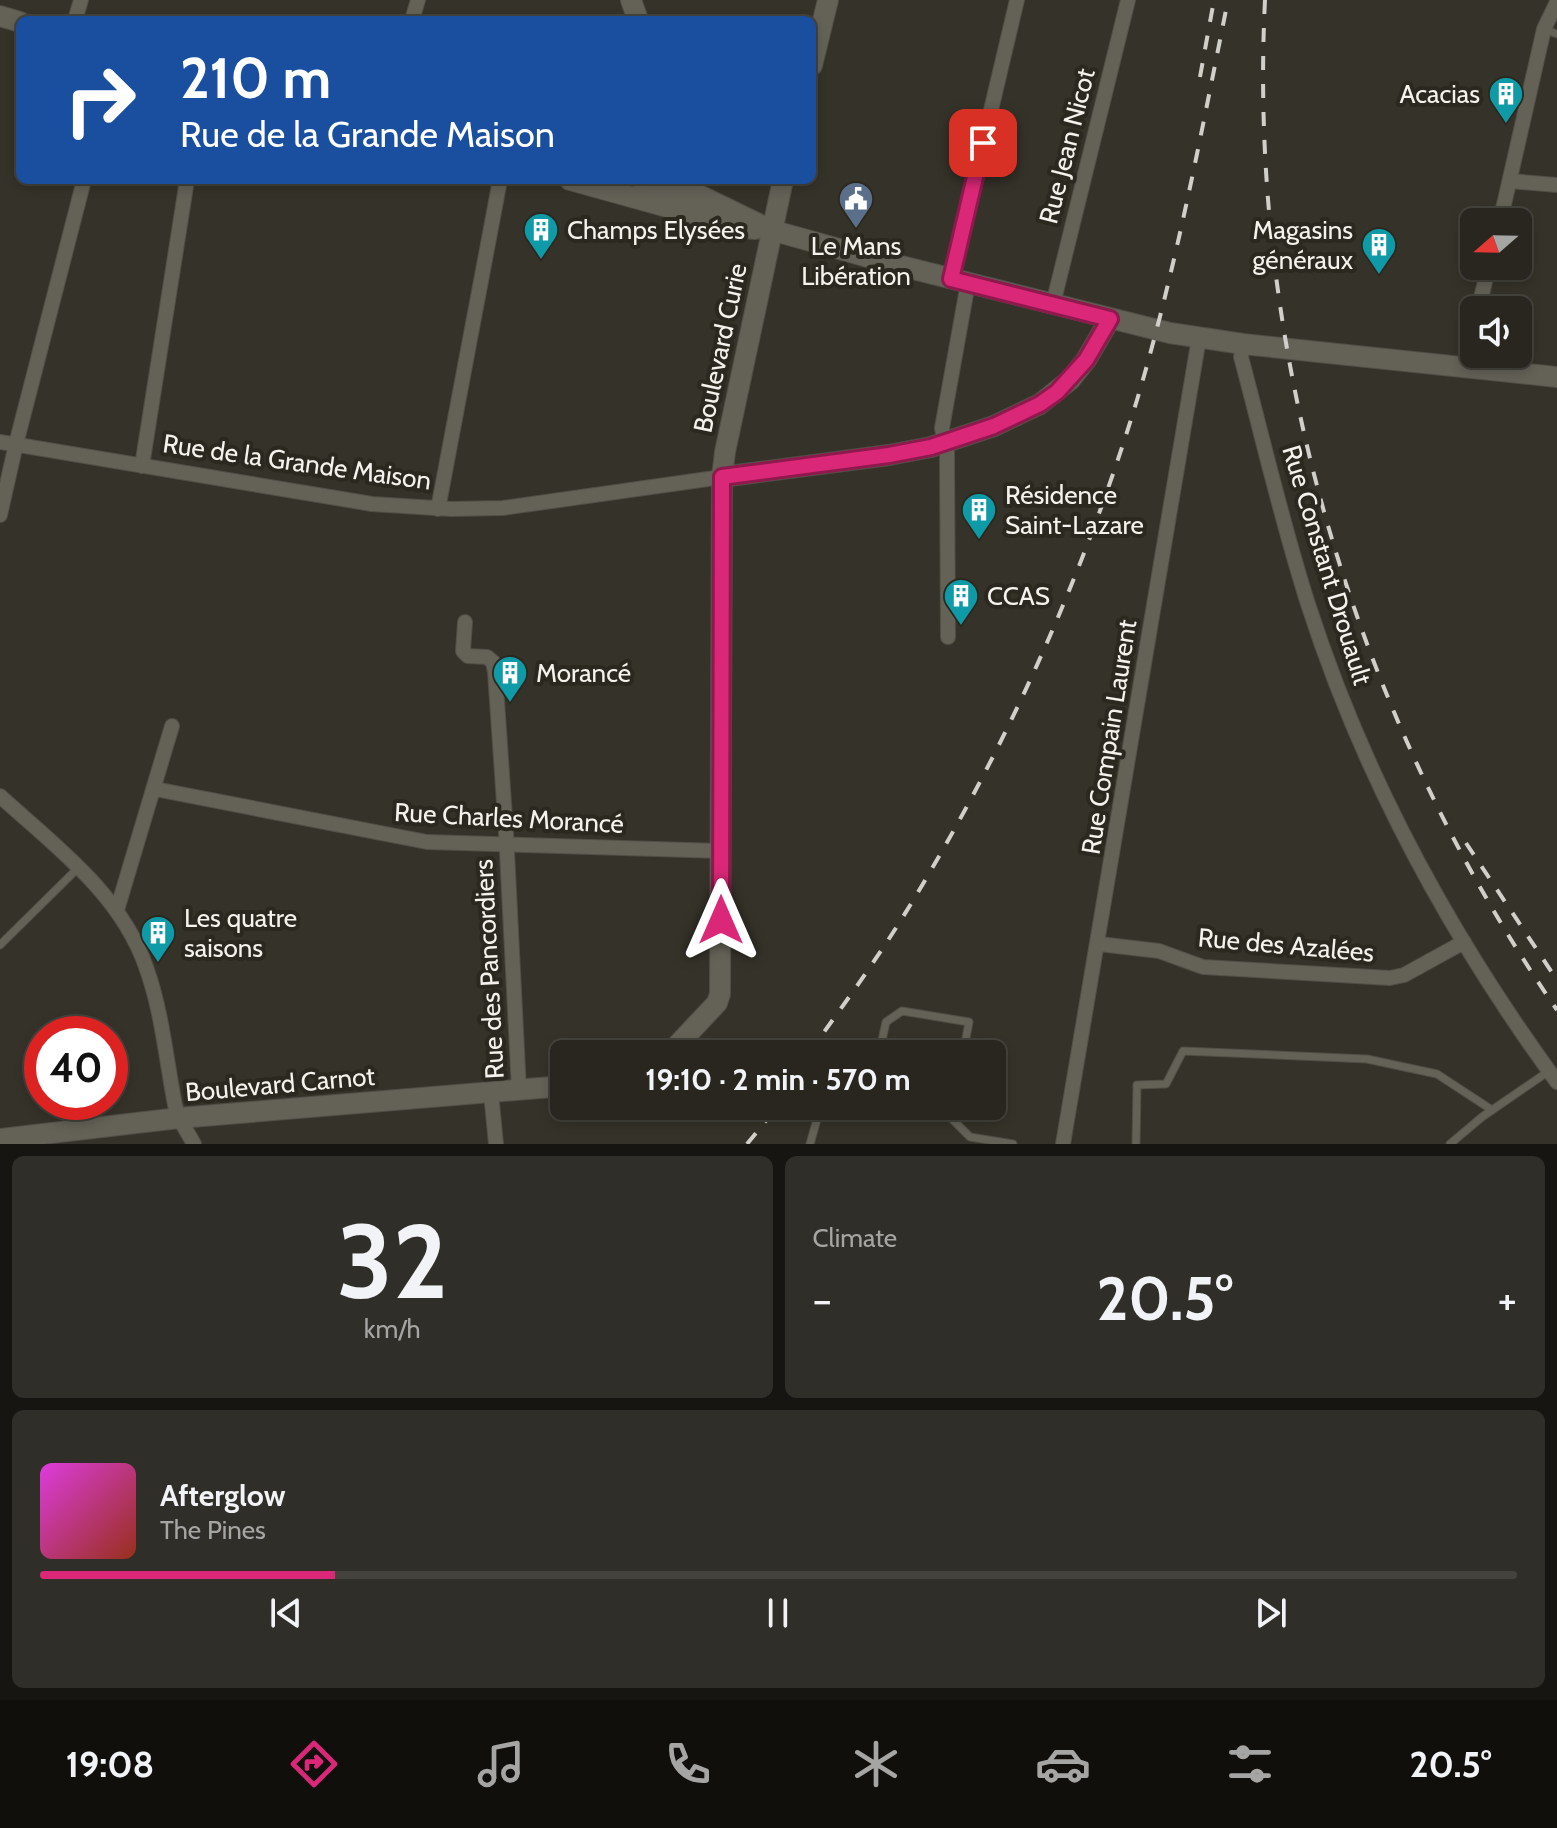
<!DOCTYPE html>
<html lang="en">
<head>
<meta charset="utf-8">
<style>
	body { margin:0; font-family:Cabin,sans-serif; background:#302e28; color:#f1f3f6; height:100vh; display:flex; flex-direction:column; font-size:30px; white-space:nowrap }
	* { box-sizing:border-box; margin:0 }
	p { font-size:26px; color:#a5a5a4 }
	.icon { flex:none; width:44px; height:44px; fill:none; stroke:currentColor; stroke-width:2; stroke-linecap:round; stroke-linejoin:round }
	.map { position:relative; height:1144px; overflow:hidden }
	.details { display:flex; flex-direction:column; gap:12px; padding:12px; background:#161511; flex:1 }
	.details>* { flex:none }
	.top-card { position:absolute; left:16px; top:16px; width:800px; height:168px; border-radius:12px; box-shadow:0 4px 12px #0003,0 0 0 2px #44433d; background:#1a4fa0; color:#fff; overflow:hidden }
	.needle { width:52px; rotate:250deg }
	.fabs { position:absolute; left:1460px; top:208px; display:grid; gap:16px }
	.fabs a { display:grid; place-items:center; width:72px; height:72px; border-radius:12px; background:#28261f; box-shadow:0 4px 12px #0003,0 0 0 2px #44433d; font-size:40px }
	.speed { position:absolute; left:24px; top:1016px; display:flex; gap:16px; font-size:40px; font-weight:700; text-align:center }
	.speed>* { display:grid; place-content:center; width:104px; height:104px; border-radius:50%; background:#28261f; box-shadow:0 4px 12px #0003,0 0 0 2px #44433d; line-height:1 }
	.speed .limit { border:12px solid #d22; background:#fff; color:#111 }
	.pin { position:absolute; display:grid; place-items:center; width:68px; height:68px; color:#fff; margin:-34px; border-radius:16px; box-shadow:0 4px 12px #0006 }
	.me { position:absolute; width:88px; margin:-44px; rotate:0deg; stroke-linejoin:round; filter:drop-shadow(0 0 6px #0008) }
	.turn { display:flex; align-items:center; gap:28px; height:168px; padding:0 32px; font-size:36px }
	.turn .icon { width:104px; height:104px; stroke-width:2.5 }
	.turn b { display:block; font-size:56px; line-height:68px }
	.big { font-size:60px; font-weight:700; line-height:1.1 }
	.details .card { flex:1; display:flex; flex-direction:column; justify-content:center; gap:12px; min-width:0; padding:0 28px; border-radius:12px; background:#302e28 }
	.details .dial { align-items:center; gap:0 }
	.dial b { font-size:104px; line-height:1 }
	.song { display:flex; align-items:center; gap:24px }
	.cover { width:96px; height:96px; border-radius:12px; background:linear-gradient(135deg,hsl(300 70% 55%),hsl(10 70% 35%)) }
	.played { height:8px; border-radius:4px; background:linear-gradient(90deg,#db2777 20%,#44433d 20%) }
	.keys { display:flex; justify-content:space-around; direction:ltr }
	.heat { display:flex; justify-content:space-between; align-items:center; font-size:44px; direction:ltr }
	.details .tiles { flex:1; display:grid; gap:12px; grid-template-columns:1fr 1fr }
	.card:last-child { grid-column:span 2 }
	.trip { position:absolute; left:550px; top:1040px; width:456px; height:80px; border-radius:12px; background:#28261f; box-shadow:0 4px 12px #0003,0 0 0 2px #44433d; font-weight:700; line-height:80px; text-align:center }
	.dock { display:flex; height:128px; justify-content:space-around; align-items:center; background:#100f0c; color:#a5a5a4 }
	.dock .icon { width:56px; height:56px }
	.dock .active { color:#db2777 }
	.dock b { font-size:36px; color:#f1f3f6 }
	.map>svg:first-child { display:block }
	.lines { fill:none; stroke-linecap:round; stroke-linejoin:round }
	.lane-casing { stroke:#504e46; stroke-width:9 }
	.street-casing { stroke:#504e46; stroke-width:16 }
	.secondary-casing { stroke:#504e46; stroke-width:22 }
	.lane { stroke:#646257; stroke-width:7 }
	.street { stroke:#646257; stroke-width:14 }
	.secondary { stroke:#646257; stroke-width:20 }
	.rail { stroke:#d1cfc9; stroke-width:4; stroke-dasharray:14 14; stroke-linecap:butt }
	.route-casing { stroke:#8e194d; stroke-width:20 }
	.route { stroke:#db2777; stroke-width:14 }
	.labels { text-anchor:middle; stroke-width:8; stroke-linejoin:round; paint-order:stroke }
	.poi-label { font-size:26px; fill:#f4f2ec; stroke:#2b281f; text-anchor:start }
	.street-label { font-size:26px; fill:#f4f2ec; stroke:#2b281f }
</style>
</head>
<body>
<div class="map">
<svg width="1557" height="1144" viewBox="0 0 1557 1144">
	<rect width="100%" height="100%" fill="#353229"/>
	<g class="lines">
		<defs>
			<g id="lane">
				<path d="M1544,29L1557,34"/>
				<path d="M0,945L78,868"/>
				<path d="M879,1054L886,1022L902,1011L969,1022L963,1054"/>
				<path d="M954,1106L953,1120L970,1137L1013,1144"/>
				<path d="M810,1144L820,1109L825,1106"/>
				<path d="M1136,1144L1137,1085L1166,1084L1183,1051L1367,1059L1437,1074L1492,1110"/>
				<path d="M1450,1144L1482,1117L1549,1071"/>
			</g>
			<g id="street">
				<path d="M75,20L81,0"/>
				<path d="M412,20L418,0"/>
				<path d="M1510,181L1557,185"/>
				<path d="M1500,222L1544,29L1557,2"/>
				<path d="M951,279L1017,0"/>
				<path d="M1053,304L1128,0"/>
				<path d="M1478,310L1489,266"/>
				<path d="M1243,344L1241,357C1263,439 1282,523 1308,604C1363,775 1451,937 1557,1082"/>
				<path d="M1464,368L1474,326"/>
				<path d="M0,442L372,504L451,509L503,508L722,477"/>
				<path d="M142,466L187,180"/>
				<path d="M438,509L500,180"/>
				<path d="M0,515L16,444L84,180"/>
				<path d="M465,622L463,651L468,656L487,657L493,662L495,672L506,832L519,1090"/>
				<path d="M948,637L947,452L942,428L968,283"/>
				<path d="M155,789L427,842L721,851"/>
				<path d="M0,796C55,846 121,894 146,967C162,1011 166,1059 175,1105L179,1118L194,1144"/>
				<path d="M117,910L172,726"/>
				<path d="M1099,944L1159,951L1203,967L1390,978L1404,975L1464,942"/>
				<path d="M491,1093L496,1144"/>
				<path d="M1063,1144L1199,338"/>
			</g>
			<g id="secondary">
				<path d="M631,0L638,20"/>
				<path d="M0,16L20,22"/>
				<path d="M812,65L828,0"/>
				<path d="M570,180L743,228L755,229"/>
				<path d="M641,180L701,196L771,230L893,264L1170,333L1243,344L1557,377"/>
				<path d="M722,477L889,455L931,447L994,426L1040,404L1070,380L1086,360L1110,319"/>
				<path d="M669,1054L717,1003L720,994L722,477L725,452L783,180"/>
				<path d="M0,1139L179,1118L564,1086"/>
			</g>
		</defs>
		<use href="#lane" class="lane-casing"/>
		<use href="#street" class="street-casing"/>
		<use href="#secondary" class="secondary-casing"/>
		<use href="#lane" class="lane"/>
		<use href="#street" class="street"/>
		<use href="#secondary" class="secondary"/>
		<g class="rail">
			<path d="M1265,0C1247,354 1356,719 1557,1010"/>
			<path d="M1200,77L1214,0"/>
			<path d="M1466,843L1557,980"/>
			<path d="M808,1054C840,1010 872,966 901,920C1001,759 1082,581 1137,400C1176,269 1201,134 1228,0"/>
			<path d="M747,1144L778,1106"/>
		</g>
	</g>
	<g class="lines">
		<defs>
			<path id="route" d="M721,920L722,477L889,455L931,447L994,426L1040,404L1057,392L1086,360L1110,319L951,279L983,143"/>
		</defs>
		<use href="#route" class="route-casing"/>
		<use href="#route" class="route"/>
	</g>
	<defs>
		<symbol id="building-pin" viewBox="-11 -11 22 30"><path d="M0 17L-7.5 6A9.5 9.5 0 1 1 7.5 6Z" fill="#0f9aa8" stroke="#2b281f"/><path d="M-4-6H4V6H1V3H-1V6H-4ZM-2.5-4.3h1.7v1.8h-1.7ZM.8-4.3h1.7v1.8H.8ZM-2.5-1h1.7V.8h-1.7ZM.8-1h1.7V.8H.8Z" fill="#fff"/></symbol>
		<symbol id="civic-pin" viewBox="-11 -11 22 30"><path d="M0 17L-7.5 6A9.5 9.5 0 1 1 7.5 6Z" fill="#5c6f8a" stroke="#2b281f"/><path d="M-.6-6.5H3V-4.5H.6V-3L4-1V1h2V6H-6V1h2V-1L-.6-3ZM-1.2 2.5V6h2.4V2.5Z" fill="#fff"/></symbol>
	</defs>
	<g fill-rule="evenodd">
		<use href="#building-pin" x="1486" y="74" width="40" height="54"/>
		<use href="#civic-pin" x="836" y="179" width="40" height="54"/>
		<use href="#building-pin" x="521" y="210" width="40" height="54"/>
		<use href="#building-pin" x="1359" y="225" width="40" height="54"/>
		<use href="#building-pin" x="959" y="490" width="40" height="54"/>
		<use href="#building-pin" x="941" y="576" width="40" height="54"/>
		<use href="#building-pin" x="490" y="653" width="40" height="54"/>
		<use href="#building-pin" x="138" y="913" width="40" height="54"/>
	</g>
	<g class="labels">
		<g class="poi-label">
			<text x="1480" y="103" text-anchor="end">Acacias</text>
			<text x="567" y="239">Champs Elysées</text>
			<text x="1353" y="239" text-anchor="end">Magasins<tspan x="1353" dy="30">généraux</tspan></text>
			<text x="856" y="255" text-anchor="middle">Le Mans<tspan x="856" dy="30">Libération</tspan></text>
			<text x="1005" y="504">Résidence<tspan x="1005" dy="30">Saint-Lazare</tspan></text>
			<text x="987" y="605">CCAS</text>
			<text x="536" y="682">Morancé</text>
			<text x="184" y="927">Les quatre<tspan x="184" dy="30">saisons</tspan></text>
		</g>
		<g class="street-label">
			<text transform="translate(1067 146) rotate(-76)" y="9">Rue Jean Nicot</text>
			<text transform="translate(720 348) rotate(-78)" y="9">Boulevard Curie</text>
			<text transform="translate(297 462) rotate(8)" y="9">Rue de la Grande Maison</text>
			<text transform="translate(1327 565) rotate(73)" y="9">Rue Constant Drouault</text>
			<text transform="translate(1109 737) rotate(-81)" y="9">Rue Compain Laurent</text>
			<text transform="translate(509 818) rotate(3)" y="9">Rue Charles Morancé</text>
			<text transform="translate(1286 945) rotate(5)" y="9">Rue des Azalées</text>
			<text transform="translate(489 969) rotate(-93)" y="9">Rue des Pancordiers</text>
			<text transform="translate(280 1084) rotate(-5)" y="9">Boulevard Carnot</text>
		</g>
	</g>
</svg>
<div class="fabs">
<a><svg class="needle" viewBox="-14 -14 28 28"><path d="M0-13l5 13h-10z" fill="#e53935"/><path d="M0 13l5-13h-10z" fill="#a5a5a4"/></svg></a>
<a><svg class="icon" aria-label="sound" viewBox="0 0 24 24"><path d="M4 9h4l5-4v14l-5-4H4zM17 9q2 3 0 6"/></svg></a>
</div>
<div class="speed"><div class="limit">40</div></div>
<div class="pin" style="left:983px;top:143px;background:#d93025"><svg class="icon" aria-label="arrive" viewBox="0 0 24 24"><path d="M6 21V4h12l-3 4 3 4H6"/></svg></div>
<svg class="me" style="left:721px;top:920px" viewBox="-20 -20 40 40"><path d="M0-17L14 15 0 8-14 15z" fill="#db2777" stroke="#fff" stroke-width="4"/></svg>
<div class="trip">19:10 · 2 min · 570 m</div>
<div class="top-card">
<div class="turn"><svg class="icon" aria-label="right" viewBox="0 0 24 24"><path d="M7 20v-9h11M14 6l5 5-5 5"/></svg><div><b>210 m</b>Rue de la Grande Maison</div></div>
</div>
</div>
<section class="details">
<div class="tiles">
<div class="card dial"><b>32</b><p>km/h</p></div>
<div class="card"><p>Climate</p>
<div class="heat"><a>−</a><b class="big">20.5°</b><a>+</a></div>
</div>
<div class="card">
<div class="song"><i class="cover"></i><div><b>Afterglow</b><p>The Pines</p></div></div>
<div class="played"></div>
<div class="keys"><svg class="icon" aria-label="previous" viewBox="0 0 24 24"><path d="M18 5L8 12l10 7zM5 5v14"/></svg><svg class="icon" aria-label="pause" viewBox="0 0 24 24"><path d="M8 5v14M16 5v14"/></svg><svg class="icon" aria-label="next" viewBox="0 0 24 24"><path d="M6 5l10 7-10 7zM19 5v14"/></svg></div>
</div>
</div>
</section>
<nav class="dock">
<b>19:08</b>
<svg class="icon active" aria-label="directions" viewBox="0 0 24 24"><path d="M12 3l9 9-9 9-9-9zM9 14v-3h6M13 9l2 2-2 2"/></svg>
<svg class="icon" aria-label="music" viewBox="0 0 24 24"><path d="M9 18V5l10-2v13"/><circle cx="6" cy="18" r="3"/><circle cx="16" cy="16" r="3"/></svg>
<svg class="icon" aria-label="phone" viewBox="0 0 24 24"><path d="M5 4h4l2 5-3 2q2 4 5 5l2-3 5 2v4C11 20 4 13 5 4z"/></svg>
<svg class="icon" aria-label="climate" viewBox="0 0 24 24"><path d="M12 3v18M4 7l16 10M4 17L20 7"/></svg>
<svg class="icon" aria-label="car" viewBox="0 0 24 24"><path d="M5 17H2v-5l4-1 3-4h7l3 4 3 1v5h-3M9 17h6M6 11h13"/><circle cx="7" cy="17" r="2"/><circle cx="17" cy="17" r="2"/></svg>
<svg class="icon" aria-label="filters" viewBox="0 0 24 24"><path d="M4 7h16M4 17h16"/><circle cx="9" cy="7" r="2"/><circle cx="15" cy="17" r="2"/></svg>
<b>20.5°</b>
</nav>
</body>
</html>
